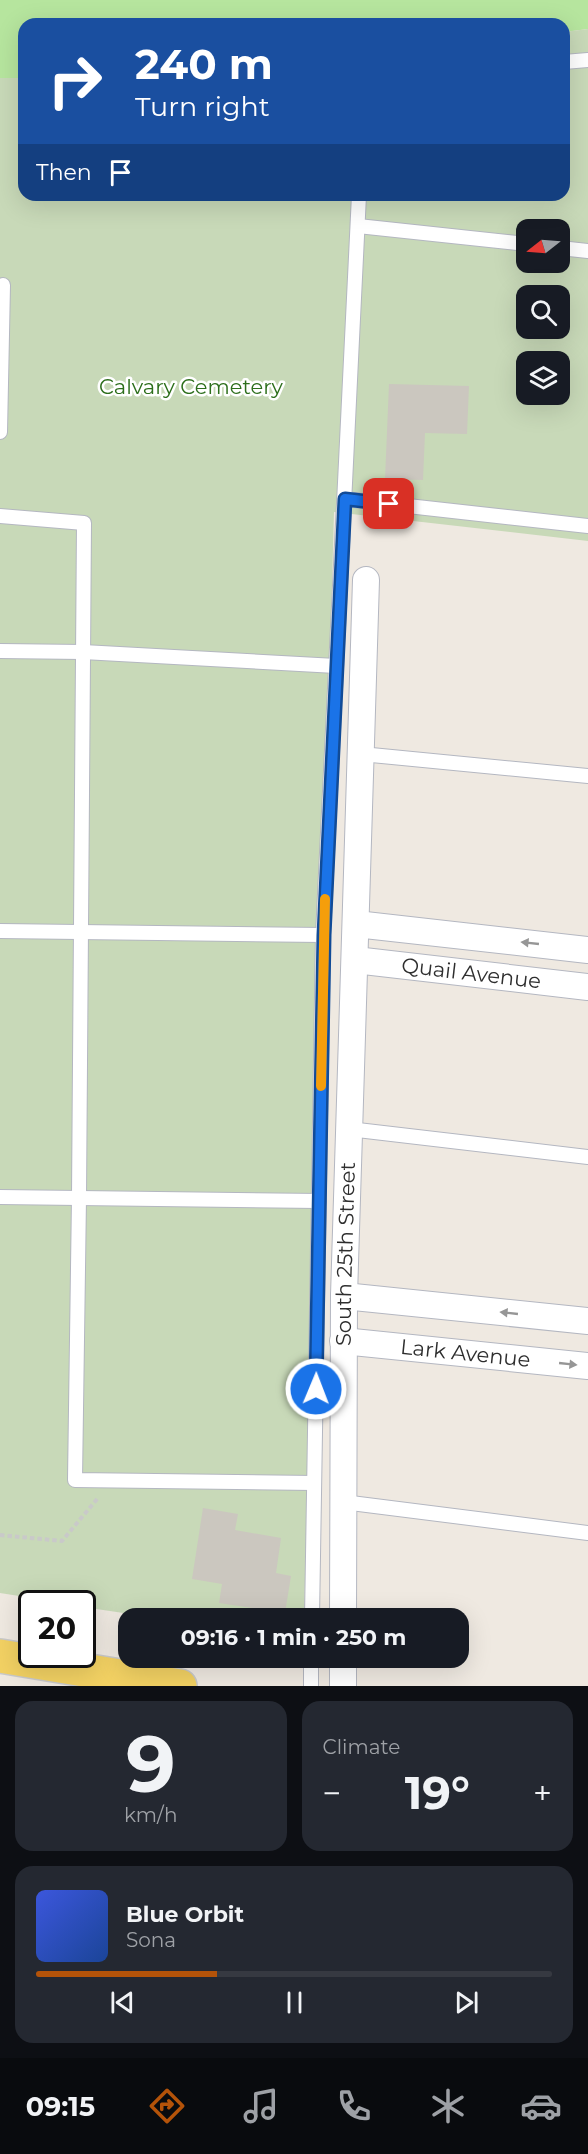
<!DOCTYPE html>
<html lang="en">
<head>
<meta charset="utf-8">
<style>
	body { margin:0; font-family:Montserrat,sans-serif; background:#242831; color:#f1f3f6; height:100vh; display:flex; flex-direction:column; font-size:22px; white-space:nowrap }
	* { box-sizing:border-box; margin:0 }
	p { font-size:20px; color:#9ea1a6 }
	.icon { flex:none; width:33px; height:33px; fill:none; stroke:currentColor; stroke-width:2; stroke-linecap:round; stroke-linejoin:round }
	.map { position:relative; height:1686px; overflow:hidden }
	.side { display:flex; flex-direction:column; gap:15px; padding:15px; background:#0d0f14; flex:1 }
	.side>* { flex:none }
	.guide { position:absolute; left:18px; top:18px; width:552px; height:183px; border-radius:18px; box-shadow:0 6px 24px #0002; background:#1a4fa0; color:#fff; overflow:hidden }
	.needle { width:39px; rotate:253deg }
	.controls { position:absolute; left:516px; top:219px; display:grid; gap:12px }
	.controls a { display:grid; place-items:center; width:54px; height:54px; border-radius:12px; background:#171b24; box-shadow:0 6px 24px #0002; font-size:30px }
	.speed { position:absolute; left:18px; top:1590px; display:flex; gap:12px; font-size:30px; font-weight:700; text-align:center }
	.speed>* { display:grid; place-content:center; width:78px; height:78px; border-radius:50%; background:#171b24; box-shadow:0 6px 24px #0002; line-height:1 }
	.speed .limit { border:3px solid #111; border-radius:9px; background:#fff; color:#111 }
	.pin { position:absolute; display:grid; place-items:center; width:51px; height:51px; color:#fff; margin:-26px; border-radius:12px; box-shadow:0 3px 9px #0006 }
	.me { position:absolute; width:66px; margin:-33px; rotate:1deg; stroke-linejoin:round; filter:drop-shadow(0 0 4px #0008) }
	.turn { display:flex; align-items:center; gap:21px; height:126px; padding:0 18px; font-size:27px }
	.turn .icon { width:78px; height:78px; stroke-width:2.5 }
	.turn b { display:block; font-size:42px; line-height:51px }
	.then { display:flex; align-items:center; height:57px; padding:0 18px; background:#0003; gap:12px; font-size:22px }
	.big { font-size:45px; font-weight:700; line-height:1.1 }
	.side .widget { flex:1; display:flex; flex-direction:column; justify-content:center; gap:9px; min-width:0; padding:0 21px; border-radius:18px; background:#242831 }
	.side .dial { align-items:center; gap:0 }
	.dial b { font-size:78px; line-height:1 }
	.song { display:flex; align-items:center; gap:18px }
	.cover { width:72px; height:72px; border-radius:9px; background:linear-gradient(135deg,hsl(230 70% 55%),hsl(220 70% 35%)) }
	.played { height:6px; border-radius:3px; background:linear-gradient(90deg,#b45309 35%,#363941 35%) }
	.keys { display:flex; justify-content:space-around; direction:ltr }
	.heat { display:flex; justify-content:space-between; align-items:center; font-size:33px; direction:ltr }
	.side .tiles { flex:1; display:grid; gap:15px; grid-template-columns:1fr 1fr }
	.widget:last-child { grid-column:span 2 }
	.trip { position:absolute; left:118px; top:1608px; width:351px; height:60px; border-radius:18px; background:#171b24; box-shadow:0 6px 24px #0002; font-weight:700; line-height:60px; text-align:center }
	.menu { display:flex; height:96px; justify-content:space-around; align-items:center; background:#090b0e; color:#9ea1a6 }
	.menu .icon { width:42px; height:42px }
	.menu .selected { color:#b45309 }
	.menu b { font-size:27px; color:#f1f3f6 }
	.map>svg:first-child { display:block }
	.green { fill:#b6e59e }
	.cemetery { fill:#c8d9b8; fill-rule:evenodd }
	.building { fill:#cbc7bf }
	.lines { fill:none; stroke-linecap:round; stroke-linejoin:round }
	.service-casing { stroke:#b4b7c1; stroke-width:16 }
	.minor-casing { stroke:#b4b7c1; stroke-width:28 }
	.primary-casing { stroke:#c9c9c9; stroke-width:36 }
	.path { stroke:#c9c9c9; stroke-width:4; stroke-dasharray:4.5 3; stroke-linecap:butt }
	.service { stroke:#fff; stroke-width:14 }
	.minor { stroke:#fff; stroke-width:26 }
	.primary { stroke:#f2d163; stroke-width:33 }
	.oneway { fill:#969696 }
	.route-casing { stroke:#114b97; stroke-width:15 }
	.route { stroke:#1a73e8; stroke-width:10 }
	.slow { stroke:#f59e0b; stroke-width:10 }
	.labels { text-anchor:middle; stroke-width:5; stroke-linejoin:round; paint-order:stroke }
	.park-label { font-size:21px; fill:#2c6e1b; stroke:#fff }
	.street-label { font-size:21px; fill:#2e2e2e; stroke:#fff }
</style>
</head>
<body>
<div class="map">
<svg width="588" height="1686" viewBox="0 0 588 1686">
	<rect width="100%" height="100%" fill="#efe9e1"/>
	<path class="green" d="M0,0H588V29L564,32V24H24V78H0Z"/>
	<path class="cemetery" d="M588,29V541L334,512L304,1618H157L83,1607L82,1604L64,1603L0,1593V78H24V195H564V32ZM526,230H560V262H526ZM526,296H560V328H526ZM526,362H560V394H526Z"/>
	<g class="building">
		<path d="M389,384L469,386L467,434L425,433L423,480L385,479Z"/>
		<path d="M203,1508L238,1514L235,1530L281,1538L276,1573L291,1576L285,1613L219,1603L222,1584L192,1579Z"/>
	</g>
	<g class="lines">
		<defs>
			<g id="service">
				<path d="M564,62L588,60"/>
				<path d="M358,226L526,244"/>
				<path d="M560,248L588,251"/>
				<path d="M0,432L3,285"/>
				<path d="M345,499L588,526"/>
				<path d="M0,516L84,523L79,1198L75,1480L314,1483"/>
				<path d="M0,651L83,652L336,666"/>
				<path d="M361,754L588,776"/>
				<path d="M0,931L323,935L312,1618"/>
				<path d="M323,935L359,195"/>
				<path d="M349,1129L588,1157"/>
				<path d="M0,1197L319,1201"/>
				<path d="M343,1502L588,1533"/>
				<path d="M311,1686V1658"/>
			</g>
			<g id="minor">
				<path d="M356,924L588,950"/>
				<path id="s1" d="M355,960L588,987"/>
				<path d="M344,1296L588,1321"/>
				<path id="s2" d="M343,1341L588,1366"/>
				<path id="s3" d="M343,1618L344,1296L366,580"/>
				<path d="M343,1658V1686"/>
			</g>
			<path id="primary" d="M0,1656L180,1686"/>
		</defs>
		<use href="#service" class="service-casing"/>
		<use href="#minor" class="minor-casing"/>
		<use href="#primary" class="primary-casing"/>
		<path class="path" d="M0,1535L62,1541L98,1498"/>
		<use href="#service" class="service"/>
		<use href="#minor" class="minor"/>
		<use href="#primary" class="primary"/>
	</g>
	<defs><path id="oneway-solid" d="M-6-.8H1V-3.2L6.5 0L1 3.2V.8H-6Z" transform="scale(1.5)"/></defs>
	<g class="oneway">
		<use href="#oneway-solid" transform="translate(530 943) rotate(-174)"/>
		<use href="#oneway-solid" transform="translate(509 1313) rotate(-174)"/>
		<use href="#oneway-solid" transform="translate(568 1364) rotate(6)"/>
	</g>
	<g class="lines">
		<defs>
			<path id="route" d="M316,1389L324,935L345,499L389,504"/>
		</defs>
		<use href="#route" class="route-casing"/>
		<use href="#route" class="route"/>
		<path class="slow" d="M321,1086L325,899"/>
	</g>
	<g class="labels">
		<g class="park-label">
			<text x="191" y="394">Calvary Cemetery</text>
		</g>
		<g class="street-label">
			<text dy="7" stroke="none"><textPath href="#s1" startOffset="117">Quail Avenue</textPath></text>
			<text dy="7" stroke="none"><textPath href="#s3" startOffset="364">South 25th Street</textPath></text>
			<text dy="7" stroke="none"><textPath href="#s2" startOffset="123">Lark Avenue</textPath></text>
		</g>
	</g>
</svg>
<div class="controls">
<a><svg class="needle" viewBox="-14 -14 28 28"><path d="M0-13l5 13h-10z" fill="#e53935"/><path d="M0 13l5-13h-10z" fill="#9ea1a6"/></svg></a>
<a><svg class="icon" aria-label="search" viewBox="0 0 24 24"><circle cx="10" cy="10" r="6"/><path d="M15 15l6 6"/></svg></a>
<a><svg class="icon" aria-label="layers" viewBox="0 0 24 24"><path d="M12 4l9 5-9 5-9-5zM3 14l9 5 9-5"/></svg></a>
</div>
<div class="speed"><div class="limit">20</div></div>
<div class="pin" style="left:389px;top:504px;background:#d93025"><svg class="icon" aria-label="arrive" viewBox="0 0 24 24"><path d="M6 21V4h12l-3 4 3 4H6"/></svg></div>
<svg class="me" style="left:316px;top:1389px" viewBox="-20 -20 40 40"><circle r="17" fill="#1a73e8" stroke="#fff" stroke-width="3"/><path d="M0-11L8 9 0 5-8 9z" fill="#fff"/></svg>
<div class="trip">09:16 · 1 min · 250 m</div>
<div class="guide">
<div class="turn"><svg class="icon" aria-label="right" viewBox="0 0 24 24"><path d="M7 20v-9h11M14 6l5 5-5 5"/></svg><div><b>240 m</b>Turn right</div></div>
<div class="then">Then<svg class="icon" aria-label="arrive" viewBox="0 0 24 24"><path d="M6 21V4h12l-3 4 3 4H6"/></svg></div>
</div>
</div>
<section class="side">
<div class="tiles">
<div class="widget dial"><b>9</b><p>km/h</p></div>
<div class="widget"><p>Climate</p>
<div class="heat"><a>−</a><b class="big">19°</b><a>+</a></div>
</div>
<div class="widget">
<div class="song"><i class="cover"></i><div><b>Blue Orbit</b><p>Sona</p></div></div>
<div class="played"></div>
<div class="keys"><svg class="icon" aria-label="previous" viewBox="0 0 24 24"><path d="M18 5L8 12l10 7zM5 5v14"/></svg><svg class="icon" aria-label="pause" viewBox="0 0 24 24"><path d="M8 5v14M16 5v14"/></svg><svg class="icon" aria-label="next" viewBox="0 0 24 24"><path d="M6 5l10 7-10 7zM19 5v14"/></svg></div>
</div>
</div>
</section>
<nav class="menu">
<b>09:15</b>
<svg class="icon selected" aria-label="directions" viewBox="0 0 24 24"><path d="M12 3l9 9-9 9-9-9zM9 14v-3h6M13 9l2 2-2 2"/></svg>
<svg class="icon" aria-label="music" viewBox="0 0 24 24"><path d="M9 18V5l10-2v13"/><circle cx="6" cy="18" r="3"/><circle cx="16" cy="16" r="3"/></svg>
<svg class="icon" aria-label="phone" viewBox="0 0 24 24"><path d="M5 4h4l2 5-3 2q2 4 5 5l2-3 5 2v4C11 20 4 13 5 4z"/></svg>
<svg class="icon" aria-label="climate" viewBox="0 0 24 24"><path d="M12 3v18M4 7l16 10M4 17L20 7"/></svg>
<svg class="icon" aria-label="car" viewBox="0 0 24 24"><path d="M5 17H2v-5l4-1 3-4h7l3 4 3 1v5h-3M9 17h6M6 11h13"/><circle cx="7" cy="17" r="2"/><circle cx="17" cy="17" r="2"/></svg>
</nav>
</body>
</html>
